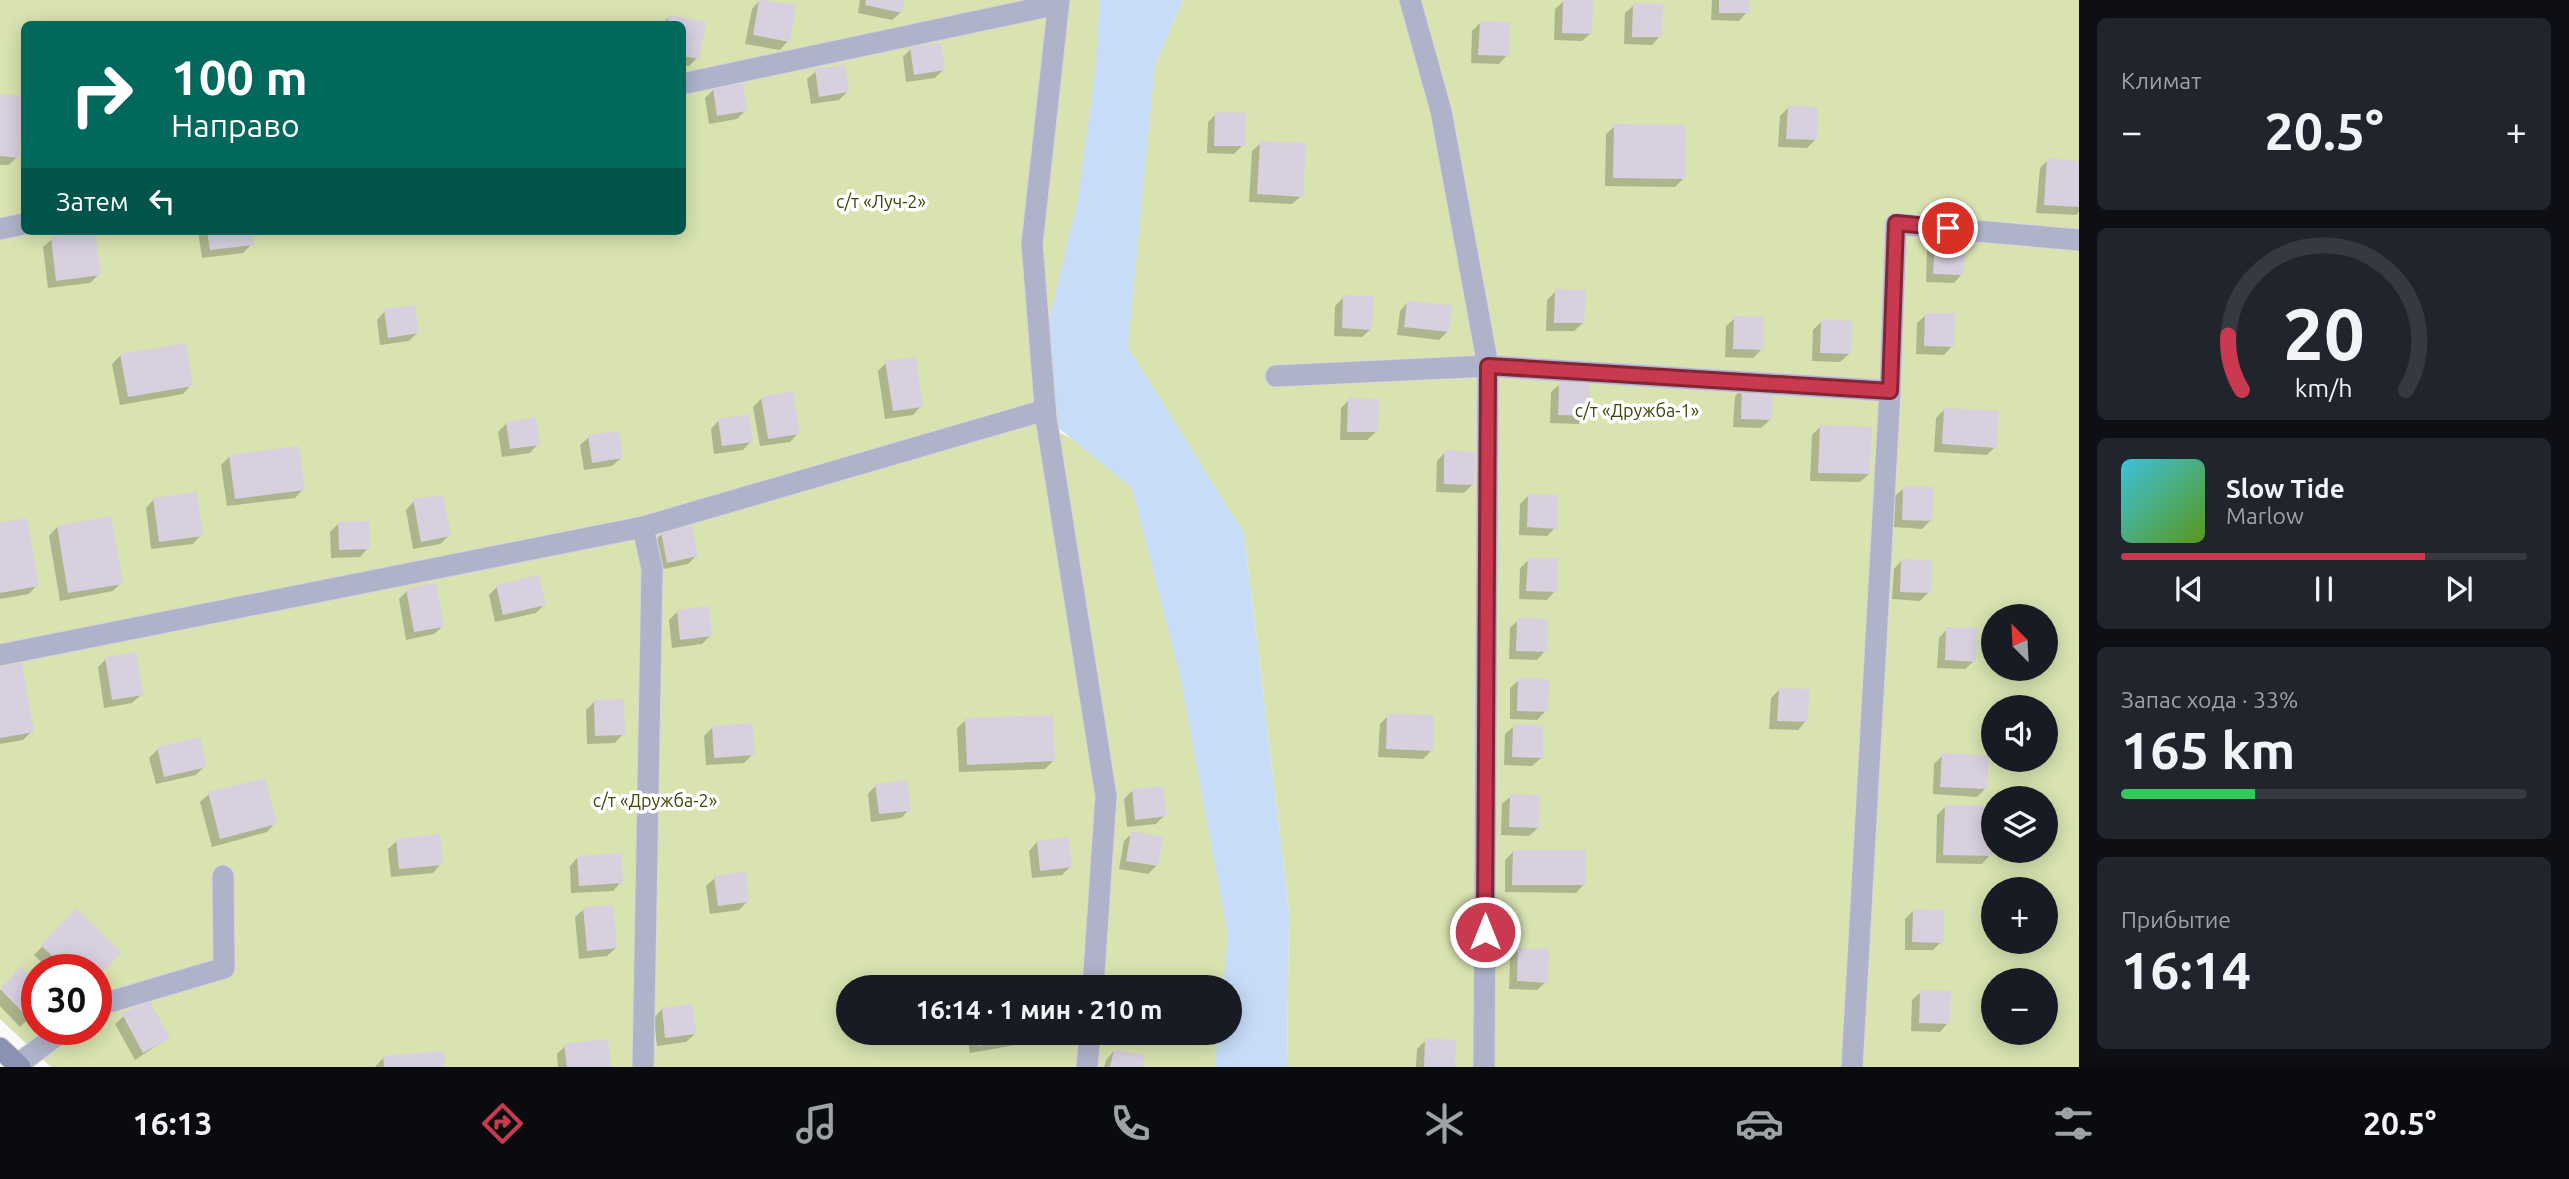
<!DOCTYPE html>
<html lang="ru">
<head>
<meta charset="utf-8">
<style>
	body { margin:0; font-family:Ubuntu,sans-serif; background:#20242c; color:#f1f3f6; height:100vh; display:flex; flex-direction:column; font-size:26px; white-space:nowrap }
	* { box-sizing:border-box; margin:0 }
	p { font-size:23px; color:#9ea1a6 }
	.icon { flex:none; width:38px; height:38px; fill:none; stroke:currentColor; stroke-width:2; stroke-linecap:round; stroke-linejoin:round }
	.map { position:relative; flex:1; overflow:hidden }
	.drawer { display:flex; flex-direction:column; gap:18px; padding:18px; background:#0d0f14; width:490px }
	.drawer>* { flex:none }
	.top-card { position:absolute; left:21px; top:21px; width:665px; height:214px; border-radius:10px; box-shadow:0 4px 18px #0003; background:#00695c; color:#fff; overflow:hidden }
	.needle { width:46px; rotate:336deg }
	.fabs { position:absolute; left:1981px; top:604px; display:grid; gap:14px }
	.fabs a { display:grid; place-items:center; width:77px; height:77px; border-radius:50%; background:#171b24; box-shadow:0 4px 18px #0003; font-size:35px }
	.speed { position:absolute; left:21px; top:954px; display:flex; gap:14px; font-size:35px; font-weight:700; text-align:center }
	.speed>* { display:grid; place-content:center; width:91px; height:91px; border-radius:50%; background:#171b24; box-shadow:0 4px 18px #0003; line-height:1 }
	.speed .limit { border:10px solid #d22; background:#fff; color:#111 }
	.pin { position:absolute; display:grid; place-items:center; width:60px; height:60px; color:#fff; margin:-30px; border:4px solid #fff; border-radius:50%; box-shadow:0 2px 7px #0007 }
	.me { position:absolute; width:77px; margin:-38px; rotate:0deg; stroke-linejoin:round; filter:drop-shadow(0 0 5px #0008) }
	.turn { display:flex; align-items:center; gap:24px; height:147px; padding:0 35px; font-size:32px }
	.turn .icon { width:91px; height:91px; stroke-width:2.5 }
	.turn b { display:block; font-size:49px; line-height:60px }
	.then { display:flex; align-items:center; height:66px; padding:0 35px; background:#0003; gap:14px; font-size:26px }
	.big { font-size:52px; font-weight:600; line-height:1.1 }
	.drawer .tile { flex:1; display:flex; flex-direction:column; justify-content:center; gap:10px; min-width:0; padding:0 24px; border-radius:10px; background:#20242c }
	.drawer .dial { align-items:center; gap:0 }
	.dial svg { height:182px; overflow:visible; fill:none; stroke:#363941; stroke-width:7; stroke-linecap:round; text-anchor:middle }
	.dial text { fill:#f1f3f6; stroke:none }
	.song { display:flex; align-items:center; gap:21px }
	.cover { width:84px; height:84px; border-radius:10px; background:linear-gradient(135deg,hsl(190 70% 55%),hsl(90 70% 35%)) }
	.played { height:7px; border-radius:4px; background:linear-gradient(90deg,#c9394f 75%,#363941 75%) }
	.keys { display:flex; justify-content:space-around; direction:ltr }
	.heat { display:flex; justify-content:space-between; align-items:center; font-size:38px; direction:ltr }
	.charge { height:10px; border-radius:5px; background:linear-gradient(90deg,#34c759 33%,#363941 0) }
	.trip { position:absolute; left:836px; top:975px; width:406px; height:70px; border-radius:35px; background:#171b24; box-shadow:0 4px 18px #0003; font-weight:600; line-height:70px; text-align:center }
	.dock { display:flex; height:112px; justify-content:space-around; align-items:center; background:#090b0e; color:#9ea1a6 }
	.dock .icon { width:49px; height:49px }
	.dock .selected { color:#c9394f }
	.dock b { font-size:32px; color:#f1f3f6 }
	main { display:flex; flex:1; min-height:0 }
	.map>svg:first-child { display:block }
	.green { fill:#d8e3b0; fill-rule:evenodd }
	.water { fill:#c6dcf7 }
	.shadow { fill:#0003 }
	.building { fill:#d8cfdf }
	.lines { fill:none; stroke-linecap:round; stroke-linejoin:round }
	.service-casing { stroke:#d7d5d9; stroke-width:23 }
	.minor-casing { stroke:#d7d5d9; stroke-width:23 }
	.secondary-casing { stroke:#d7d5d9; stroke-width:23 }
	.service { stroke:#aeb3ca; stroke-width:21 }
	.minor { stroke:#aeb3ca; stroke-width:21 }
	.secondary { stroke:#8a91b2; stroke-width:21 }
	.route-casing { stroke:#832533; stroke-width:18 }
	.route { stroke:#c9394f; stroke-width:12 }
	.labels { text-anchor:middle; stroke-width:7; stroke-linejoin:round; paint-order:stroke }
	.park-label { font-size:18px; fill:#40490a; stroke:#fff }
</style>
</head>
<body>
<main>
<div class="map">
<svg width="2079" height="1067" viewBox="0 0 2079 1067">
	<rect width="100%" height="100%" fill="#faf9fc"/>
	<g class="green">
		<path d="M0,0H1136L1036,401L643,516L74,637L0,649ZM24,24H682V231H24Z"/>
		<path d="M1183,0H2079V1067H1287L1289,911L1244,533L1124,354L1155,65ZM1993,616H2046V668H1993ZM1993,707H2046V760H1993ZM1993,798H2046V850H1993ZM1993,889H2046V942H1993ZM1993,980H2046V1032H1993Z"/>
		<path d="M1041,423L1147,477L1199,653L1230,953L1226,987H849V1032L1220,1033L1216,1067H51L0,1019V660L647,531ZM37,970H96V1029H37Z"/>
	</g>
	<path class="water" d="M1100,0H1183L1155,65L1128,347L1244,533L1289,911L1287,1067H1215L1218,1033L1230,1032V987H1223L1228,935L1180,676L1132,488L1046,418L1041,354L1077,203L1094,82Z"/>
	<g class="shadow">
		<path d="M760,0L788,41L780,50L745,44L752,9Z"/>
		<path d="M860,0H903L901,12L892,20L858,13Z"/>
		<path d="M1712,0H1748L1747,12L1739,21L1711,20Z"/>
		<path d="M1564,1L1591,33L1582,41L1554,40L1555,9Z"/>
		<path d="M1634,5L1660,36L1652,45L1624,44L1625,13Z"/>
		<path d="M669,17L704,23L697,58L689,66L682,65V24H662Z"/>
		<path d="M1480,23L1507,55L1499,64L1471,63L1472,31Z"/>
		<path d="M911,49L943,70L935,78L906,82L903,57Z"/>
		<path d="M816,71L847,92L839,100L811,104L807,79Z"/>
		<path d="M714,89L746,110L737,119L709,124L705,98Z"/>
		<path d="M0,96L17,157L9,165H0Z"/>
		<path d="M1788,108L1815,140L1807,148L1778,147L1780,116Z"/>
		<path d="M1216,114L1243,145L1234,154L1207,153L1208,122Z"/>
		<path d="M1615,126L1684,178L1675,187L1605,186L1606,134Z"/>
		<path d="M1261,143L1301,196L1292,204L1249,202L1252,151Z"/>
		<path d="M2048,160L2079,163V212L2076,215L2036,213L2040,168Z"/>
		<path d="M24,190V208L21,207Z"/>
		<path d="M198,231H250L252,244L243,253L202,258Z"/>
		<path d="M52,239L99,274L90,283L48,288L43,247Z"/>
		<path d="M1935,242L1962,274L1954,283L1926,282L1927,251Z"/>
		<path d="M1556,291L1583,323L1574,331H1546L1547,300Z"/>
		<path d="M1344,297L1371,329L1362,337L1334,336L1335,306Z"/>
		<path d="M1408,302L1448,331L1439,340L1397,335L1400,311Z"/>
		<path d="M385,311L417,333L409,341L380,345L377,320Z"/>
		<path d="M1926,315L1952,346L1944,355L1916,354L1917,323Z"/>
		<path d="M1735,318L1762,349L1753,358L1725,357L1726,326Z"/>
		<path d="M1822,321L1849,354L1840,362L1812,361L1813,330Z"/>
		<path d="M121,355L191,385L183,394L120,405L112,364Z"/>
		<path d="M886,363L921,406L913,415L885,419L878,371Z"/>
		<path d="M1560,384L1587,415L1578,424L1550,423L1551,392Z"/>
		<path d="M1743,388L1770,420L1761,428L1733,427L1735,396Z"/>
		<path d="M762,398L798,433L790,442L760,446L753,407Z"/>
		<path d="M1349,400L1376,432L1367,440H1340L1341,408Z"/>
		<path d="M1945,409L1995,447L1987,455L1934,452L1936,418Z"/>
		<path d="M719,420L751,441L743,450L714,454L711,429Z"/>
		<path d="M507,423L538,444L530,453L502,457L498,432Z"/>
		<path d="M1820,427L1869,474L1860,482L1810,481L1812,435Z"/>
		<path d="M589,437L621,458L612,466L584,470L580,445Z"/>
		<path d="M1445,452L1473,484L1464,493L1436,492L1437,461Z"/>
		<path d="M230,456L303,489L295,498L227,506L221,465Z"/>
		<path d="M1904,488L1931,520L1922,529L1894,527L1895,496Z"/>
		<path d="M1528,496L1555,528L1547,536L1519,535L1520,504Z"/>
		<path d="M154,499L201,535L193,544L151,549L146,508Z"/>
		<path d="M414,501L449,536L440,544L413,549L406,510Z"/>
		<path d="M339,523L368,548L360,557L331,558L330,532Z"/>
		<path d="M0,525L37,585L29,594L0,599Z"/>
		<path d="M57,527L121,583L113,591L60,601L49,536Z"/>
		<path d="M662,534L697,555L688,564L659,570L653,542Z"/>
		<path d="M1529,560L1555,591L1547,600L1519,599L1520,568Z"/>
		<path d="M1902,560L1929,592L1920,601L1892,599L1894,569Z"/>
		<path d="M497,587L544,605L536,613L495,622L489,595Z"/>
		<path d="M407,591L443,626L434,634L406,640L399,599Z"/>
		<path d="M678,611L710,636L702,644L672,648L669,620Z"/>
		<path d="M1518,620L1545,651L1537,660L1509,659L1510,628Z"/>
		<path d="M1947,629L1974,661L1965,669L1937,668L1939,638Z"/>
		<path d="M106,659L141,695L132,703L104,708L98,667Z"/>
		<path d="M0,668L32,731L23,740L0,744Z"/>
		<path d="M1519,680L1546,711L1537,720L1510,719V688Z"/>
		<path d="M1779,690L1806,721L1798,730L1769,729L1771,698Z"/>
		<path d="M595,701L623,734L615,743L587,744L586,710Z"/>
		<path d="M1388,716L1432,750L1423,759L1378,757L1380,724Z"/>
		<path d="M966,720L1054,760L1045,769L959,772L957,728Z"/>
		<path d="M1514,726L1541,758L1532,766L1504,765L1505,734Z"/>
		<path d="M712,728L753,754L744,763L706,765L704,736Z"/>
		<path d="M158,749L205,766L196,775L156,784L149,758Z"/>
		<path d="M1943,755L1986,788L1977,797L1933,794L1934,764Z"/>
		<path d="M876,785L909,810L901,818L871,822L868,794Z"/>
		<path d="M1132,791L1165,815L1156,824L1127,827L1124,799Z"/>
		<path d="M209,794L275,823L267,832L212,847L200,802Z"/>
		<path d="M1511,796L1538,828L1529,836L1501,835L1502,804Z"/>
		<path d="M1945,807L1990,855L1982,864L1936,863L1937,815Z"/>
		<path d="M1132,833L1156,866L1148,874L1119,869L1124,841Z"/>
		<path d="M397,841L441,864L433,873L391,877L388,849Z"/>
		<path d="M1037,842L1070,867L1062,875L1032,878L1029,851Z"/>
		<path d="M1513,852L1584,884L1576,893L1505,892V860Z"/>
		<path d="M578,857L621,882L613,891L571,893L570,866Z"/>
		<path d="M715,878L747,902L739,910L710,914L706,886Z"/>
		<path d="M584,909L616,948L607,956L579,959L575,917Z"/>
		<path d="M1914,910L1941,942L1933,950H1905V919Z"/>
		<path d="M76,911L119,952L96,970H50L34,955Z"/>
		<path d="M1518,950L1546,982L1537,990L1509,989L1510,958Z"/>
		<path d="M21,969L37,1011L20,1027L0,1006V990Z"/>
		<path d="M1921,992L1948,1023L1940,1032L1911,1031L1912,1000Z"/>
		<path d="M662,1009L695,1034L686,1042L657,1046L654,1018Z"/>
		<path d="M124,1016L168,1038L135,1060L115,1024Z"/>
		<path d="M966,1032H1029L1030,1035L1021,1044L970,1053Z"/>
		<path d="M1426,1040L1453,1067H1416L1417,1049Z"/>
		<path d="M565,1046L609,1067H558L557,1054Z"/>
		<path d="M1114,1051L1141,1067H1104L1106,1060Z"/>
		<path d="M384,1057L443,1067H375Z"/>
	</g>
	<g class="building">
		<path d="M759,0L796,5L790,42L753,35Z"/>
		<path d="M866,0H904L902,13L865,5Z"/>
		<path d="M1563,0H1593L1592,34L1562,33Z"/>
		<path d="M1719,0H1750L1749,13H1719Z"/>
		<path d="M1633,3L1663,4L1662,37H1632Z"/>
		<path d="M669,15L706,22L699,59L682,56V24H667Z"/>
		<path d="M1480,21L1510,22L1509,56L1478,55Z"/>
		<path d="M941,43L945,70L914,75L910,47Z"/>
		<path d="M845,65L849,92L819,97L815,69Z"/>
		<path d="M743,83L747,111L717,116L713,88Z"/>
		<path d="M0,94L24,96L19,158L0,156Z"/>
		<path d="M1788,106L1818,107L1817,140L1786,139Z"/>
		<path d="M1215,112L1246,113L1245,146H1214Z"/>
		<path d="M1614,124L1686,125L1685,179L1613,178Z"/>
		<path d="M1260,141L1306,143L1303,197L1257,194Z"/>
		<path d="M2047,158L2079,161V207L2044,205Z"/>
		<path d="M207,231H252L254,245L210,250Z"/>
		<path d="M95,232L101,275L56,281L51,237Z"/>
		<path d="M1935,241H1965L1964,275L1933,274Z"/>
		<path d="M1555,289L1586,290L1584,323H1554Z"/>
		<path d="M1343,295L1374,296L1372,330L1342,328Z"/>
		<path d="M1407,301L1452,305L1449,332L1404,327Z"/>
		<path d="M415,305L419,333L388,338L384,309Z"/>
		<path d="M1925,313H1955L1954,347L1924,346Z"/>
		<path d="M1734,316L1764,317V350L1733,349Z"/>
		<path d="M1821,319L1852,321L1851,354L1820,353Z"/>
		<path d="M186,343L193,386L128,397L120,354Z"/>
		<path d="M916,357L923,407L893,411L885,361Z"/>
		<path d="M1559,382L1589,383L1588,416L1558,415Z"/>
		<path d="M1742,386L1773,387L1772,420L1741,419Z"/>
		<path d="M793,391L800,434L768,439L761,397Z"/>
		<path d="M1348,398L1379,399L1378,432H1347Z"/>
		<path d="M1944,408L1999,411L1997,448L1942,444Z"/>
		<path d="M749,414L753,442L722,446L718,419Z"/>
		<path d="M536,417L540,445L510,449L506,422Z"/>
		<path d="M1820,425L1872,427L1870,474L1818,473Z"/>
		<path d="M619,431L623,458L592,463L588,435Z"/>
		<path d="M299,446L305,490L235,499L229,455Z"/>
		<path d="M1444,450L1475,452L1474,485L1444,484Z"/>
		<path d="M1903,486L1934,487L1932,521L1902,520Z"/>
		<path d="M197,492L203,536L159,542L153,498Z"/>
		<path d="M1528,494L1558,495L1557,529L1527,527Z"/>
		<path d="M443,495L451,536L421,542L413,499Z"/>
		<path d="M111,516L123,584L68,593L57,526Z"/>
		<path d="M27,518L39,586L0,593V523Z"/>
		<path d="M369,521L370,549L339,550L338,522Z"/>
		<path d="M692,526L698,556L667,563L661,532Z"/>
		<path d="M1528,558H1558L1557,592L1526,591Z"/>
		<path d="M1901,559L1932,560L1931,593L1900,592Z"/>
		<path d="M539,575L546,605L503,615L496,585Z"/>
		<path d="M436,583L444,627L414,632L406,589Z"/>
		<path d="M709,606L712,636L680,640L677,610Z"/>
		<path d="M1517,618L1548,619L1547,652L1516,651Z"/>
		<path d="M1946,627L1977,628L1976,662L1945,660Z"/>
		<path d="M136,652L143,695L112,700L105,657Z"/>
		<path d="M22,663L34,732L0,738V667Z"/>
		<path d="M1518,678L1549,679L1548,712L1517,711Z"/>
		<path d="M1779,688L1809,689L1808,722L1777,721Z"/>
		<path d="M624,699L625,735L595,736L594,700Z"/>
		<path d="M1387,714L1434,715L1433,751L1386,749Z"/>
		<path d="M1053,715L1055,761L967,765L965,718Z"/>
		<path d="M752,723L755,755L714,758L712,726Z"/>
		<path d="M1513,724L1543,725V758L1512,757Z"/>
		<path d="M200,737L207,767L164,777L157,747Z"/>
		<path d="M1942,753L1989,756L1987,789L1940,787Z"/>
		<path d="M265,778L277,824L220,839L208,792Z"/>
		<path d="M907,780L911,811L879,814L875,784Z"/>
		<path d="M1163,786L1167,816L1135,820L1132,789Z"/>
		<path d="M1510,794L1540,795L1539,828L1509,827Z"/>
		<path d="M1945,805L1993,806L1992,856L1943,855Z"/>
		<path d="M1131,831L1163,837L1158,866L1126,861Z"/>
		<path d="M440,834L443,865L399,869L396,839Z"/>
		<path d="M1069,837L1072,867L1040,871L1037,841Z"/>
		<path d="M1513,850H1586V885H1512Z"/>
		<path d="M622,853L623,883L579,886L577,856Z"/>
		<path d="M746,872L749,902L718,906L714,876Z"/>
		<path d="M613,905L617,948L587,951L583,907Z"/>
		<path d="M76,908L121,952L96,978V970H66L41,945Z"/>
		<path d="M1913,909L1944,910L1943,943L1912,942Z"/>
		<path d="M1518,948L1549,949L1548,983L1517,981Z"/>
		<path d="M21,967L37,983V1013L30,1020L0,989Z"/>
		<path d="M1920,990L1951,991L1950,1024L1919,1023Z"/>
		<path d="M149,1000L170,1038L143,1053L122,1014Z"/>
		<path d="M693,1004L696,1034L665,1038L662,1008Z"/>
		<path d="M975,1032H1031L1032,1036L978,1046Z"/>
		<path d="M1425,1038L1456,1040L1455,1067H1424Z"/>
		<path d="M608,1039L611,1067H567L564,1044Z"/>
		<path d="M1114,1050L1145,1055L1143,1067H1110Z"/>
		<path d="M444,1051L445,1067H384L383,1056Z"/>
	</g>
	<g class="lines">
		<defs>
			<g id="service">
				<path d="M1059,0L1032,244L1046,418L1106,796L1093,987"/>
				<path d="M682,84L1058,4"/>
				<path d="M0,229L24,224"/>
				<path d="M1276,376L1488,366L1890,391"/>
				<path d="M0,655L643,527L1045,410"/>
				<path d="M96,1006L224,968L223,876"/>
				<path d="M17,1065L65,1029"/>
				<path d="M643,1067L652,569L643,527"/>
				<path d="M1087,1067L1090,1032"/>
				<path d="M1852,1067L1890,391L1896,224L2079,240"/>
			</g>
			<path id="minor" d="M1410,0L1441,111L1488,366L1484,1067"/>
			<path id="secondary" d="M0,1048L20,1067"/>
		</defs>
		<use href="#service" class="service-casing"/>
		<use href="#minor" class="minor-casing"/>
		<use href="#secondary" class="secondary-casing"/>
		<use href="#service" class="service"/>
		<use href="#minor" class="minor"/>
		<use href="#secondary" class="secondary"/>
	</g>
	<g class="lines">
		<defs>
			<path id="route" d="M1485,932L1488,366L1890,391L1896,223L1948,228"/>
		</defs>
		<use href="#route" class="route-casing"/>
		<use href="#route" class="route"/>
	</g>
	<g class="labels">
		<g class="park-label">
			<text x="881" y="208">с/т «Луч-2»</text>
			<text x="1637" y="417">с/т «Дружба-1»</text>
			<text x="655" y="807">с/т «Дружба-2»</text>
		</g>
	</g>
</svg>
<div class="fabs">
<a><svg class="needle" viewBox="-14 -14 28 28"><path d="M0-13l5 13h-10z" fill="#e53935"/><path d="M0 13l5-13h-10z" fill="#9ea1a6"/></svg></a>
<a><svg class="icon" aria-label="sound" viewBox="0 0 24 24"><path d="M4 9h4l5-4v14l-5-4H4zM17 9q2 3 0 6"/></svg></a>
<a><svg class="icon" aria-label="layers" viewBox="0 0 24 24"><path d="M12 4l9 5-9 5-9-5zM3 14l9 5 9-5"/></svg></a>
<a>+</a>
<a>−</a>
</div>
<div class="speed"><div class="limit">30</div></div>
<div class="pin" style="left:1948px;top:228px;background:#d93025"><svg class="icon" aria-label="arrive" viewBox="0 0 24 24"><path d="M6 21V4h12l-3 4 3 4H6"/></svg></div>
<svg class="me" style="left:1485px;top:932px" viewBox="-20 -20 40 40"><circle r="17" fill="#c9394f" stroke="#fff" stroke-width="3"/><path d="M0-11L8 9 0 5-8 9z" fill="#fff"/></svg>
<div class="trip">16:14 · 1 мин · 210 m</div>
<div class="top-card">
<div class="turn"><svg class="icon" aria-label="right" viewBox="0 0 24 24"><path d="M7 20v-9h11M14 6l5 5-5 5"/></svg><div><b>100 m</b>Направо</div></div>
<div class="then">Затем<svg class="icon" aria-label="left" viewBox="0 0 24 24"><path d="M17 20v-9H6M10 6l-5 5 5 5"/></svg></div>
</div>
</div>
<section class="drawer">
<div class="tile"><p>Климат</p>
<div class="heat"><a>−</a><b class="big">20.5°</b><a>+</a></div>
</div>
<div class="tile dial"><svg viewBox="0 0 100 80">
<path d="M14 69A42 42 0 1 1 86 69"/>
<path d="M14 69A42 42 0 0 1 8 45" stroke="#c9394f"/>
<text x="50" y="56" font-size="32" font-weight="700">20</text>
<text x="50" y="72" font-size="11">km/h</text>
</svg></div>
<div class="tile">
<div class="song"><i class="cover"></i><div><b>Slow Tide</b><p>Marlow</p></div></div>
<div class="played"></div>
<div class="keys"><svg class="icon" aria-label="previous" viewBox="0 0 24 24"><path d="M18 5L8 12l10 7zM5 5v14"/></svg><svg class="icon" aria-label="pause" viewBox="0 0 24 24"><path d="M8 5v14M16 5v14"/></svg><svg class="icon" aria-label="next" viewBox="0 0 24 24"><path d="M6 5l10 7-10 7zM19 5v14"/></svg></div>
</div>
<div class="tile"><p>Запас хода · 33%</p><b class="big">165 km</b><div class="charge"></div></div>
<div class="tile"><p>Прибытие</p><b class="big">16:14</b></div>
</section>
</main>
<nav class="dock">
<b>16:13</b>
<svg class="icon selected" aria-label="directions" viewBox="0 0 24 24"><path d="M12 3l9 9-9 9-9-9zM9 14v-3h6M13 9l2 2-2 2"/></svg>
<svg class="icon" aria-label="music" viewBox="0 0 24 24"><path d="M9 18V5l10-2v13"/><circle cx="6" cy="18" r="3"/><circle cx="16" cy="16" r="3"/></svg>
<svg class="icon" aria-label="phone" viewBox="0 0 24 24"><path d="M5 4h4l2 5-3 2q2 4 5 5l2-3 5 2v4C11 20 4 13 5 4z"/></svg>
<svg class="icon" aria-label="climate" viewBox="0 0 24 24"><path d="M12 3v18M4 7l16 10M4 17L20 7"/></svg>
<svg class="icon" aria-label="car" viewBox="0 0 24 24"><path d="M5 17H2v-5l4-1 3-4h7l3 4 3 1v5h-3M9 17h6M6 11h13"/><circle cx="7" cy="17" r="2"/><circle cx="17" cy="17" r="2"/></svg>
<svg class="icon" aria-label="filters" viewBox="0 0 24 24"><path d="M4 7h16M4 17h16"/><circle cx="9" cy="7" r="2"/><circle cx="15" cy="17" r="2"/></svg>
<b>20.5°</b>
</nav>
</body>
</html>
